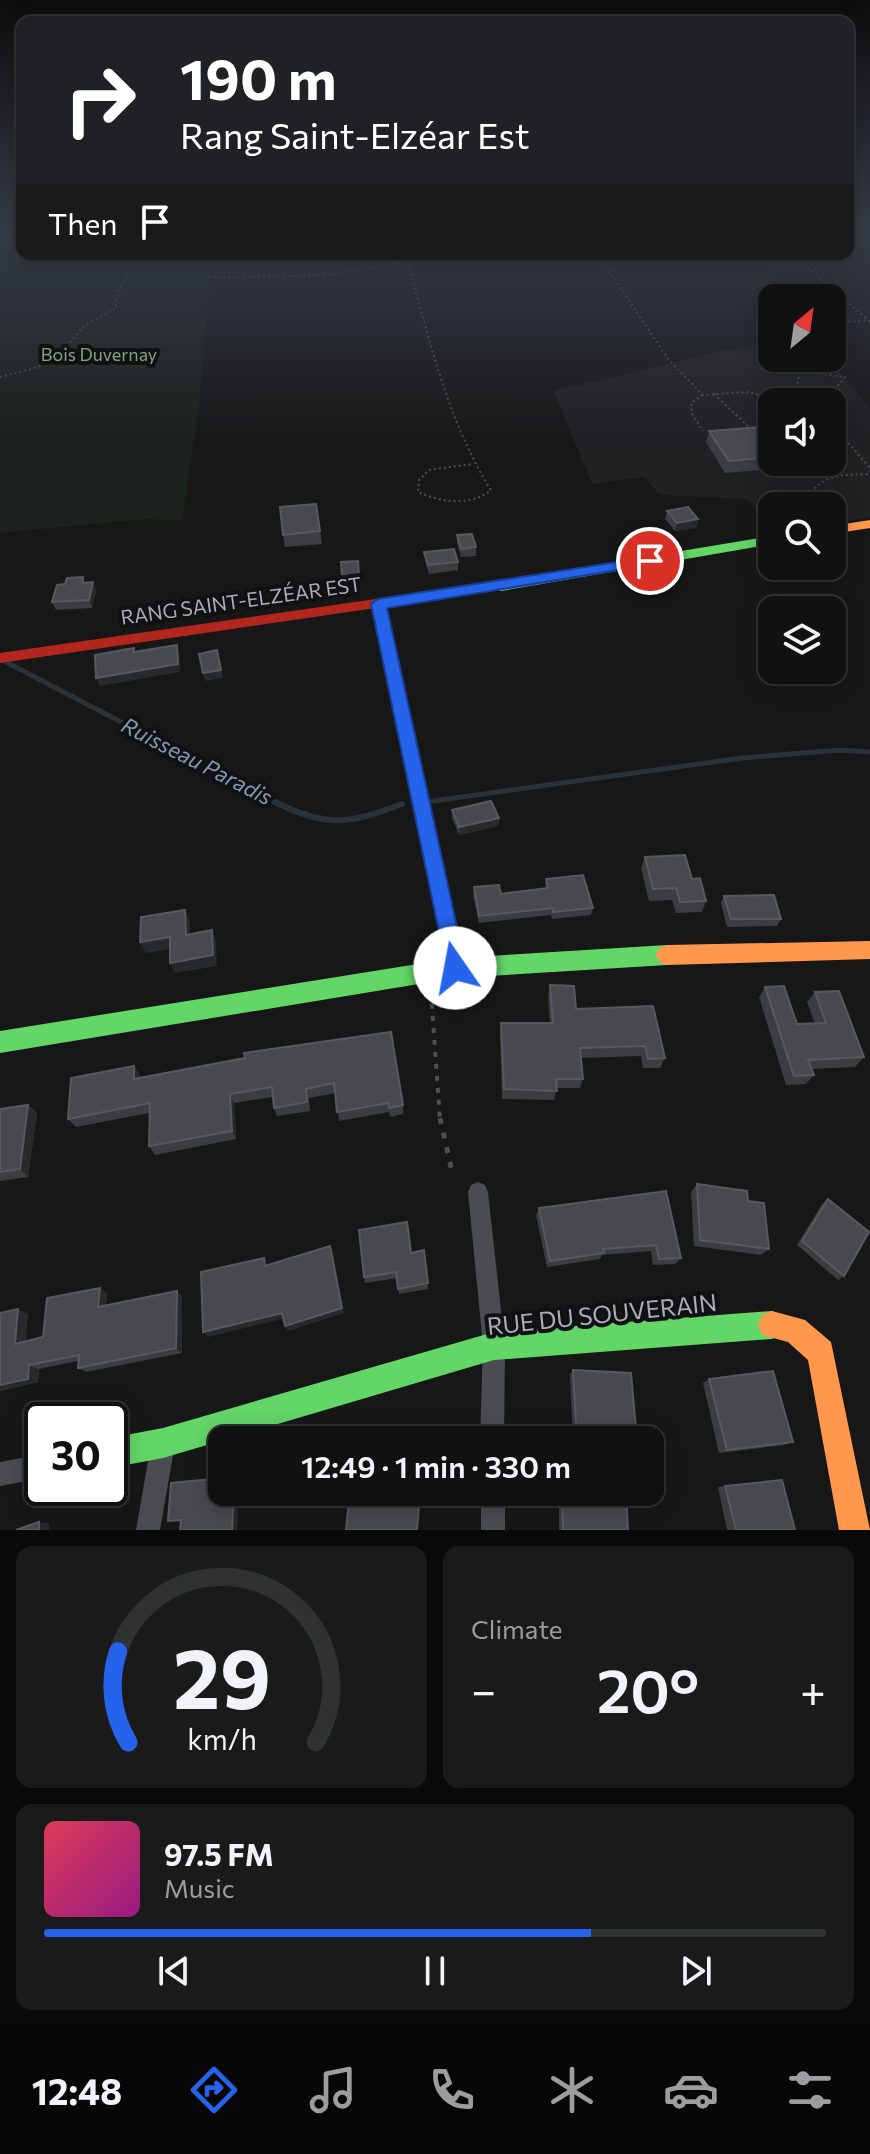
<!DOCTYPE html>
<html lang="en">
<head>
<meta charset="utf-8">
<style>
	body { margin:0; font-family:Commissioner,sans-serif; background:#1a1a1a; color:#f1f3f6; height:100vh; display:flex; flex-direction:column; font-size:30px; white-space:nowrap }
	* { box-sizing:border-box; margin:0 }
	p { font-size:26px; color:#9c9d9f }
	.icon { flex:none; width:44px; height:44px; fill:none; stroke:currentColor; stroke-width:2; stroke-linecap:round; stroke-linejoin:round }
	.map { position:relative; height:1530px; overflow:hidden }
	.details { display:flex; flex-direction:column; gap:16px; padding:16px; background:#090909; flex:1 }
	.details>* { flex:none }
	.hud { position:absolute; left:16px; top:16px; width:838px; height:244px; border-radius:16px; box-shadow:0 4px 20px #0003,0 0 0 2px #303131; background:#202124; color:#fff; overflow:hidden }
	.needle { width:52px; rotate:29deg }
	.fabs { position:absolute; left:758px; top:284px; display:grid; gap:16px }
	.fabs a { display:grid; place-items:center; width:88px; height:88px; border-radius:16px; background:#111; box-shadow:0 4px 20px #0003,0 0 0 2px #303131; font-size:40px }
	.speed { position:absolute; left:24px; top:1402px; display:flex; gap:16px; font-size:40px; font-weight:700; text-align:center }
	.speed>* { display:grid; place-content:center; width:104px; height:104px; border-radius:50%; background:#111; box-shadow:0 4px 20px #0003,0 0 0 2px #303131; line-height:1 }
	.speed .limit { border:4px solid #111; border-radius:12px; background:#fff; color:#111 }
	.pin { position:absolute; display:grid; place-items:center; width:68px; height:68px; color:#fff; margin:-34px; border:4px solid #fff; border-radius:50%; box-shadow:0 2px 8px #0007 }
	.me { position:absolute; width:88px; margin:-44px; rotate:348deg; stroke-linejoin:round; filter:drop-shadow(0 0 6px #0008) }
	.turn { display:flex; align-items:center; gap:28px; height:168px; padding:0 32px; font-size:36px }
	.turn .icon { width:104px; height:104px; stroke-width:2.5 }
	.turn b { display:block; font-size:56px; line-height:68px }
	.then { display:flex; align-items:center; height:76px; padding:0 32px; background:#0003; gap:16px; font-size:30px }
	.big { font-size:60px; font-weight:600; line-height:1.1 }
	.details .tile { flex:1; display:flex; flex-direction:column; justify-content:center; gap:12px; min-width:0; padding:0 28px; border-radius:16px; background:#1a1a1a }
	.details .dial { align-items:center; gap:0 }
	.dial svg { height:208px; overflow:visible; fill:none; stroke:#303131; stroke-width:7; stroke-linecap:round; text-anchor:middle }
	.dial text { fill:#f1f3f6; stroke:none }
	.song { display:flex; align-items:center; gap:24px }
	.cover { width:96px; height:96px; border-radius:12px; background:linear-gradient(135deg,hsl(350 70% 55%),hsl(310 70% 35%)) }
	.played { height:8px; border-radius:4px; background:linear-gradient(90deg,#2563eb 70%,#303131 70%) }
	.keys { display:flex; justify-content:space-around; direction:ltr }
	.heat { display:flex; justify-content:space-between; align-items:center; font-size:44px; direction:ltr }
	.details .tiles { flex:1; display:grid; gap:16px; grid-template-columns:1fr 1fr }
	.tile:last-child { grid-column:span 2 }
	.trip { position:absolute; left:208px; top:1426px; width:456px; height:80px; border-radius:16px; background:#111; box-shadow:0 4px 20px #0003,0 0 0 2px #303131; font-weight:600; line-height:80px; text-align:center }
	.tab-bar { display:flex; height:128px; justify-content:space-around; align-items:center; background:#070707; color:#9c9d9f }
	.tab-bar .icon { width:56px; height:56px }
	.tab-bar .selected { color:#2563eb }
	.tab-bar b { font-size:36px; color:#f1f3f6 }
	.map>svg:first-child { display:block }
	.built { fill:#212124; fill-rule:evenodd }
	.green { fill:#1b211c }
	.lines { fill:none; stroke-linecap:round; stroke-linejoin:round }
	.stream-far1 { stroke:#2a3239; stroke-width:5 }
	.stream { stroke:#2a3239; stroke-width:6 }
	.path-far2 { stroke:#4d4e52; stroke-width:2; stroke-dasharray:2 3; stroke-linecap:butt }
	.path-far1 { stroke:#4d4e52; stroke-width:4; stroke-dasharray:5 7; stroke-linecap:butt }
	.path { stroke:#4d4e52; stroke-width:5; stroke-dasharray:6 9; stroke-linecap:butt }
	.street { fill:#4b4c50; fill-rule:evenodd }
	.fast { fill:#63d668; fill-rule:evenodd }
	.slow { fill:#ff974d; fill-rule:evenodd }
	.jam { fill:#b3261e; fill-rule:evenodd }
	.wall { fill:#3c3d40 }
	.shaded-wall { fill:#28292a }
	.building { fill:#48494d; stroke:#57595e; stroke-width:2 }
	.route { fill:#2563eb; stroke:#184099; stroke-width:2 }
	.labels { text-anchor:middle; stroke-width:8; stroke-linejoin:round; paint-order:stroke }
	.far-park-label { font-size:18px; fill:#7fa381; stroke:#111113 }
	.street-label { font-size:20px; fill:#a8adb8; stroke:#111113 }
	.water-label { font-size:22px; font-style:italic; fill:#7f9bb3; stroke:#111113 }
	.near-street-label { font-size:24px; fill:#a8adb8; stroke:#111113 }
</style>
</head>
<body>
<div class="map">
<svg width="870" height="1530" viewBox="0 0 870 1530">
	<rect width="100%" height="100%" fill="#171717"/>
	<path class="built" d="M772,343V358H828L870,408V517L832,524V506H772V527L747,499L660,495L644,477L592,484L554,391L721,351ZM772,402H832V462H772Z"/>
	<path class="green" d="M0,228H22V254H497L407,261L331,275L210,278L200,398L182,521L147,519L0,533Z"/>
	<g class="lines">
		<g class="stream-far1">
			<path d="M0,659L279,804"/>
			<path d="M433,801L742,758L840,750L870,752"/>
		</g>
		<path class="stream" d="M275,802C327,828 349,824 402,804"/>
		<g class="path-far2">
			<path d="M216,254L207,276L221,278L331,275L407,261L497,254"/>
			<path d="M409,254L407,261C430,340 447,420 491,490C470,507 441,502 418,492L419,480L429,470L472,464"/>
			<path d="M598,254L668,359L703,395L746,392L800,402"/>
			<path d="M793,254L869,321L832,322"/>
			<path d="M800,371L845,377L830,395L817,402"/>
			<path d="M0,377L38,367L61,353L85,325L116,308V299L137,254"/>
			<path d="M714,394L749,427"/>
			<path d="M703,395L691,403L692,414L703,431"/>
			<path d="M785,398L796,390L800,371L793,358"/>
			<path d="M832,424L870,468"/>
			<path d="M805,506C815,474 840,475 870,474"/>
		</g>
		<path class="path-far1" d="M431,992L440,1120"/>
		<path class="path" d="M440,1118L453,1176"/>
		<g class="street">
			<path d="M378,600L384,604L463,968L461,973L455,976L449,973L447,968L372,604Z"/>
			<path d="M478,1182L485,1185L488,1192L505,1346L504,1440H480L483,1346L468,1192L471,1185Z"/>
			<path d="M163,1432L171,1436L175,1444L160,1530H136L151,1444L155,1436Z"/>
			<path d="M42,1454V1478L0,1486V1462Z"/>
			<rect x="481" y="1492" width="24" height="38"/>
		</g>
		<g class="fast">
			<path d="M772,536V544L501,591L494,586L501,581Z"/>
			<path d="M667,945L675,948L678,955L675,962L667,965L455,978L0,1053V1031L455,958Z"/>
			<path d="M772,1311L782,1315L786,1325L782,1335L772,1339L494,1360L163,1458L110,1468V1438L163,1428L494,1332Z"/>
		</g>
		<g class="slow">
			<path d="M870,520V528L832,534V526Z"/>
			<path d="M870,941V959L667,965L659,962L656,955L659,948L667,945Z"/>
			<path d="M772,1311L805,1320L831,1342L870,1530H839L808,1360L788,1342L762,1335L758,1325L762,1315Z"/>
		</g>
		<path class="jam" d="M501,581L508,586L506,589L0,663V653Z"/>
	</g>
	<g class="wall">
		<path d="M769,399L772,402V419L766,411Z"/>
		<path d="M772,426V462H832V446L837,452L832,464L725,473L706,442L709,431Z"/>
		<path d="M316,504L322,544L285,547L283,535Z"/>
		<path d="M667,511L696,528L675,531L665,519Z"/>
		<path d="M457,535L476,547V556L461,557L457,543Z"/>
		<path d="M424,552L458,562V570L429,574L425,560Z"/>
		<path d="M358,561L360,583L343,584L341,562Z"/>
		<path d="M83,577L85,583L93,582L96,591L92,608L56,610L52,602L65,584Z"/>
		<path d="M452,810L499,818L498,826L459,835L452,818Z"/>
		<path d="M645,857L692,879L706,901L702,912L676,913L672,900L649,901L641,868Z"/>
		<path d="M546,879L593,908L591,915L552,919L551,915L479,923L473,895L474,887L501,894L545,888Z"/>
		<path d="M724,896L781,919L777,926L727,927L721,903Z"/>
		<path d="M550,985L576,1009L653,1006L665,1058L660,1068H643L641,1056L581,1058L583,1079L580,1088H557L554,1100L502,1099L500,1033L501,1023H550L548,996Z"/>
		<path d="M765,987L797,1024H815L807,1002L815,992L864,1057L855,1067L812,1069L814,1075L806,1084L786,1085L759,997Z"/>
		<path d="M244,1053L403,1105V1114L390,1117L389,1112L339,1121L335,1093L309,1098L310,1111L277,1116L274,1108L273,1097L234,1103L236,1139L155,1155L149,1146V1113L76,1127L68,1119L134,1066L140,1075V1077L245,1058Z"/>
		<path d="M28,1105L37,1113L28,1177L0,1181V1109Z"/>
		<path d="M697,1184L748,1201L769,1249L761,1255L694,1246L691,1192Z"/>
		<path d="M666,1191L681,1258L675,1264L653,1265L651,1251L602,1255L600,1259L547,1267L536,1215L539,1208Z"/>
		<path d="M828,1199L844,1276L838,1280L797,1245L822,1204Z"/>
		<path d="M411,1253L428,1283V1289L399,1294L397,1278L365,1283L364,1277Z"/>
		<path d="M100,1288L107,1293L106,1305L182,1296V1353L86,1372L78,1368V1361L39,1369L38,1382L0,1391V1313L28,1314L25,1341L43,1337Z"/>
		<path d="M573,1370L637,1440H573L570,1374Z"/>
		<path d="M709,1379L793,1442L784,1445L719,1453L703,1383Z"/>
		<path d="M725,1486L795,1530H727L718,1487Z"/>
		<path d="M559,1492H626L628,1530H559Z"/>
	</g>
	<g class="shaded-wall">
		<path d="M698,519L696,528L675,531L677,523Z"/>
		<path d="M93,582L96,591L92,608L89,600Z"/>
		<path d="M177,645L179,653L180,672L100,686L96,678Z"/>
		<path d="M219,659L223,678L205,681L203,673Z"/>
		<path d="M499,818L498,826L459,835V827Z"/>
		<path d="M185,910L190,921V946L186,935Z"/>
		<path d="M212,930L216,941L217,966L175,973L170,963Z"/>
		<path d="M170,937L175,948L146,953L140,942Z"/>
		<path d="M134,1066L140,1075V1088L134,1079Z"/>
		<path d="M230,1094L234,1103L236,1139L232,1131Z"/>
		<path d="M28,1105L37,1113L28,1177L20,1169Z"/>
		<path d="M330,1246L333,1253L344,1313L288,1331L285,1326Z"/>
		<path d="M100,1288L107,1293L106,1312L98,1307Z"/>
		<path d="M177,1291L182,1296V1353L176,1348Z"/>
		<path d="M18,1309L28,1314L25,1348L15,1344Z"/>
		<path d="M282,1313L286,1318L208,1337L203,1332Z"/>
		<path d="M29,1365L39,1369L38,1382L0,1391V1385Z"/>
		<path d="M234,1492H239L237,1530H232Z"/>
		<path d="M39,1522L49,1523V1530H39Z"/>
	</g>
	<g class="building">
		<path d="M792,398L796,402L772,403L769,399Z"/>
		<path d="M772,426V457L729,461L709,431Z"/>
		<path d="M316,504L320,531L283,535L280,507Z"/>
		<path d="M688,507L698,519L677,523L667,511Z"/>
		<path d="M472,534L476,547L461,549L457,535Z"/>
		<path d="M454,549L458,562L428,565L424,552Z"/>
		<path d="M358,561L359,575L342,576L341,562Z"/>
		<path d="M83,577L82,583L93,582L89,600L52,602L57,585L65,584L67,578Z"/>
		<path d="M177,645L178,664L96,678L95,655L134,648V652Z"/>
		<path d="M217,650L221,670L203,673L199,654Z"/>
		<path d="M491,801L499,818L459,827L452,810Z"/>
		<path d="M685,855L692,879L700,878L706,901L680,902L676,888L653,889L645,857Z"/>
		<path d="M583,875L593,908L553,912V908L479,916L474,887L499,885L501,894L548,888L546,879Z"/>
		<path d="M774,895L781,919H731L724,896Z"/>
		<path d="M185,910L186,935L212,930L213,955L170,963V937L140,942L141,917Z"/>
		<path d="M550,985L574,986L576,1009L653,1006L665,1058L648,1059L645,1046L580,1048L583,1079H556L557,1091L504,1089L501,1023H553Z"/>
		<path d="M784,986L797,1024L826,1023L815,992L839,991L864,1057L808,1060L814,1075L794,1076L765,987Z"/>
		<path d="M391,1032L403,1105L389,1108L388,1103L337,1112L334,1083L306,1089L307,1102L274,1108L272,1087L230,1094L232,1131L149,1146L150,1103L68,1119L71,1078L134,1066V1079L245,1058L244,1053Z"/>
		<path d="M28,1105L20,1169L0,1172V1109Z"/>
		<path d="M697,1184L747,1191L748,1201L764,1203L769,1249L700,1240Z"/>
		<path d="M666,1191L681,1258L659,1259L656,1245L603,1249L604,1253L550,1261L539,1208Z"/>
		<path d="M828,1199L869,1232L844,1276L802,1241Z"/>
		<path d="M407,1222L411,1253L424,1250L428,1283L398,1289L396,1272L364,1277L359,1230Z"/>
		<path d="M330,1246L342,1308L285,1326L282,1313L203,1332L201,1272L264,1258L265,1266Z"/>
		<path d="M100,1288L98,1307L177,1291L176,1348L78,1368L79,1355L29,1365L28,1379L0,1385V1313L18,1309L15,1344L43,1337L47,1298Z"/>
		<path d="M573,1370L631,1373L637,1440H577Z"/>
		<path d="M773,1371L793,1442L727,1450L709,1379Z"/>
		<path d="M222,1478V1492H234L232,1530H180L181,1520L168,1521L171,1483Z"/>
		<path d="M782,1480L795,1530H736L725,1486Z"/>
		<path d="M350,1492H420L417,1530H346Z"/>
		<path d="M562,1492H626L628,1530H563Z"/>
		<path d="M39,1522V1530H16Z"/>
	</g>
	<linearGradient id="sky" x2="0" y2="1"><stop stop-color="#0d0d0d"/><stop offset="0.52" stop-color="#363c47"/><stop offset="1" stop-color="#363c47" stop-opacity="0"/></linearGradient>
	<rect width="870" height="442" fill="url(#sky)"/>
	<path class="route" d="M650,557L655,558V564L387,608L466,968L463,975L455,977L448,975L371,604L378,599Z"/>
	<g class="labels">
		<g class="far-park-label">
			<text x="99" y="361">Bois Duvernay</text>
		</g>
		<g class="street-label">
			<text transform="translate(241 601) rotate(-8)" y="7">RANG SAINT-ELZÉAR EST</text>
		</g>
		<g class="water-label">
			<text transform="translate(197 761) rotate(27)" y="8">Ruisseau Paradis</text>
		</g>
		<g class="near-street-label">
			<text transform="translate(602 1315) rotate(-6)" y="8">RUE DU SOUVERAIN</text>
		</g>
	</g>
</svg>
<div class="fabs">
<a><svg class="needle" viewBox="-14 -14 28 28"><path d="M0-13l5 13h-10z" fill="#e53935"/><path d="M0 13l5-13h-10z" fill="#9c9d9f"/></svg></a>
<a><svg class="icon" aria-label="sound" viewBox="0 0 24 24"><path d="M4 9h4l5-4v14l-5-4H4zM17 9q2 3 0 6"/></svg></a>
<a><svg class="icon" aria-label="search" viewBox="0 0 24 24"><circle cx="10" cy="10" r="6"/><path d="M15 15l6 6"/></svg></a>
<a><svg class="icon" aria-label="layers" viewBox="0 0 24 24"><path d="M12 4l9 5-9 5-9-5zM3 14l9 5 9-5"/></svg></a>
</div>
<div class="speed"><div class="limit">30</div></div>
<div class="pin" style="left:650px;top:561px;background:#d93025"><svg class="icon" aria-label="arrive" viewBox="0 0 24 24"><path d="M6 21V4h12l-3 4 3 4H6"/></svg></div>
<svg class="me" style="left:455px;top:968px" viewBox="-20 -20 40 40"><circle r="19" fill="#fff"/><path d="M0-13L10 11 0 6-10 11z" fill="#2563eb"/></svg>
<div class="trip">12:49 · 1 min · 330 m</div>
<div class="hud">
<div class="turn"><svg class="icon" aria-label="right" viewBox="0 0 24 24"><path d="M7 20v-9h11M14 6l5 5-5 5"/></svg><div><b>190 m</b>Rang Saint-Elzéar Est</div></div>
<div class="then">Then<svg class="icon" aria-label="arrive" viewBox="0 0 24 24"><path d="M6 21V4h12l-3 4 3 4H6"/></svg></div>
</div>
</div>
<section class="details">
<div class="tiles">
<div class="tile dial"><svg viewBox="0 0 100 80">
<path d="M14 69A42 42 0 1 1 86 69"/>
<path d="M14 69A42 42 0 0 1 10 34" stroke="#2563eb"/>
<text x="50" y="56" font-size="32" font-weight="700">29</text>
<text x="50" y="72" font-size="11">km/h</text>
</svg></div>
<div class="tile"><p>Climate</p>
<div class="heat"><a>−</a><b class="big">20°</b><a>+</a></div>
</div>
<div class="tile">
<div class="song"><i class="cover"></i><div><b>97.5 FM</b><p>Music</p></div></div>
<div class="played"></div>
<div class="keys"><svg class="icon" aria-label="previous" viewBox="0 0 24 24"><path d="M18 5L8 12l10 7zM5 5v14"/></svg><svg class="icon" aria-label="pause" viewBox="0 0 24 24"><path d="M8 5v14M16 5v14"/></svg><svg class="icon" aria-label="next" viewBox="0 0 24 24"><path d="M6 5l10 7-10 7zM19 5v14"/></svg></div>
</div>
</div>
</section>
<nav class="tab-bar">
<b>12:48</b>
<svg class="icon selected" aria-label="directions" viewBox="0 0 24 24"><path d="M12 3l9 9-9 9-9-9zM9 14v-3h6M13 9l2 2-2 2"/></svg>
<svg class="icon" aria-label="music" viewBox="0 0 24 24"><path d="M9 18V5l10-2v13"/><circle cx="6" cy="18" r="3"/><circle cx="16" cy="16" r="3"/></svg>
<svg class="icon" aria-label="phone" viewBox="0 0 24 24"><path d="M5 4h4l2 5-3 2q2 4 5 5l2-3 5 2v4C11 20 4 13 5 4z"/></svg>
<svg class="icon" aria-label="climate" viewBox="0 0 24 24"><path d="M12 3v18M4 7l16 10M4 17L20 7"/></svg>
<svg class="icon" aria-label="car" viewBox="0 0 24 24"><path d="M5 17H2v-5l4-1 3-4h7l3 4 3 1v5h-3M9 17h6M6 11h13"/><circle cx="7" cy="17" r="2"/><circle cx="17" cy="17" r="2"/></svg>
<svg class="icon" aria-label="filters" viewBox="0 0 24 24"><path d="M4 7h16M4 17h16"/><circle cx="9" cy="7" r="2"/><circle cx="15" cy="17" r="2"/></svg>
</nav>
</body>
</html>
